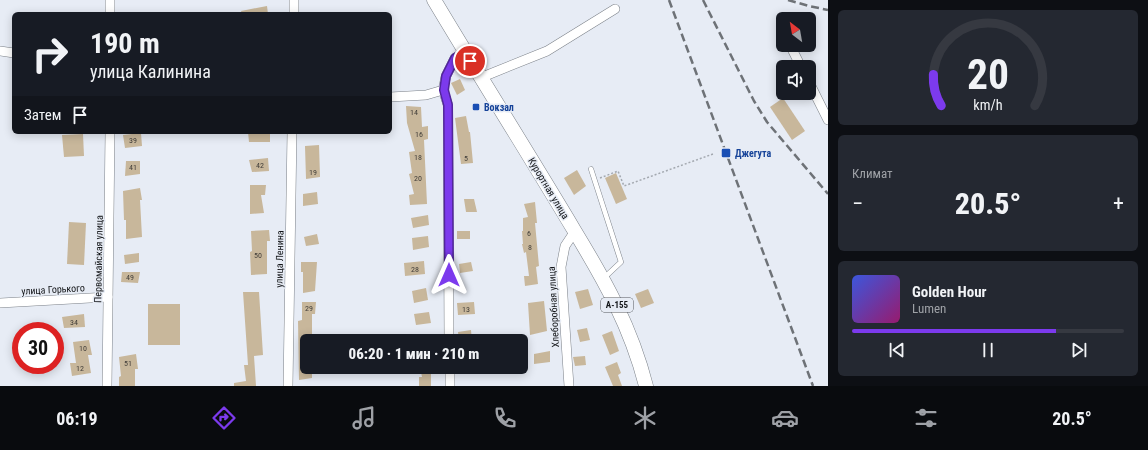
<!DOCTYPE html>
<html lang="ru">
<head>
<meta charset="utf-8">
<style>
	body { margin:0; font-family:"Roboto Condensed",sans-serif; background:#242831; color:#f1f3f6; height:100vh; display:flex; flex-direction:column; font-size:15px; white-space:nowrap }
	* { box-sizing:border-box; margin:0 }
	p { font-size:13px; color:#9ea1a6 }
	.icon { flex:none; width:22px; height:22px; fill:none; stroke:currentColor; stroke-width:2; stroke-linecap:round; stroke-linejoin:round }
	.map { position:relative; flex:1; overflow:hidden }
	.sheet { display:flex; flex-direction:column; gap:10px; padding:10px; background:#0d0f14; width:320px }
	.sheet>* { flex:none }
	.hud { position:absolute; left:12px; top:12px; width:380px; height:122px; border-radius:6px; box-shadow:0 2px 10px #0003; background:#171b24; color:#f1f3f6; overflow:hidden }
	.needle { width:26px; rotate:329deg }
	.tools { position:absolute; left:776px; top:12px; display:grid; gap:8px }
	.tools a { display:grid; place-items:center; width:40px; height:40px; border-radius:6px; background:#171b24; box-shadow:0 2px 10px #0003; font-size:20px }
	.speed { position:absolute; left:12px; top:322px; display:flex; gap:8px; font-size:20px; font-weight:700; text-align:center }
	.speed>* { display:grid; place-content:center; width:52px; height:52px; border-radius:50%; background:#171b24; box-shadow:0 2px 10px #0003; line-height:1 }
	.speed .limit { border:6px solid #d22; background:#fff; color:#111 }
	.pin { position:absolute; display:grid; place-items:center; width:34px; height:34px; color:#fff; margin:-17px; border:2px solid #fff; border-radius:50%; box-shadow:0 1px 4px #0007 }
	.me { position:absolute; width:44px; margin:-22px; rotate:0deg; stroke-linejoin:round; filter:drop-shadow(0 0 3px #0008) }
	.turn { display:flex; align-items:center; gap:14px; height:84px; padding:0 12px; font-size:18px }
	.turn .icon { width:52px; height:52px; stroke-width:2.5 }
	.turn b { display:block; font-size:28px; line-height:34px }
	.then { display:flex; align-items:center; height:38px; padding:0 12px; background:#0003; gap:8px; font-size:15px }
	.big { font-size:30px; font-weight:800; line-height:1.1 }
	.sheet .card { flex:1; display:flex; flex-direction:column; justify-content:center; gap:6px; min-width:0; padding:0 14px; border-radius:6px; background:#242831 }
	.sheet .dial { align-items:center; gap:0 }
	.dial svg { height:104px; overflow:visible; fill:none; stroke:#363941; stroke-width:7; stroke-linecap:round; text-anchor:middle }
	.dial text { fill:#f1f3f6; stroke:none }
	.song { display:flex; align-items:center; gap:12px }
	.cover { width:48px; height:48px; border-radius:6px; background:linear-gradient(135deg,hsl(230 70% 55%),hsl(320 70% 35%)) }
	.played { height:4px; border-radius:2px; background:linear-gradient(90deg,#7c3aed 75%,#363941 75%) }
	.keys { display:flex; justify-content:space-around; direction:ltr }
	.heat { display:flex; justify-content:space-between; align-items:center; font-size:22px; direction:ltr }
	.trip { position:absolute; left:300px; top:334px; width:228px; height:40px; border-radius:6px; background:#171b24; box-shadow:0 2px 10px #0003; font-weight:800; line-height:40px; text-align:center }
	.dock { display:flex; height:64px; justify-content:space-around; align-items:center; background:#090b0e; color:#9ea1a6 }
	.dock .icon { width:28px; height:28px }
	.dock .current { color:#7c3aed }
	.dock b { font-size:18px; color:#f1f3f6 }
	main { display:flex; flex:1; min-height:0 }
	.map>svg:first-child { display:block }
	.building { fill:#c8b79b }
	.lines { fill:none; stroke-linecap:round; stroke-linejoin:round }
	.lane-casing { stroke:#7b8088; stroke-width:5.5 }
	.street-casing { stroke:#7b8088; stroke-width:10 }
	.primary-casing { stroke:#7b8088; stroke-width:15 }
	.path { stroke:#a4a9b0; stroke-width:1.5; stroke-dasharray:2 2; stroke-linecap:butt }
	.lane { stroke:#fff; stroke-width:4.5 }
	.street { stroke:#fff; stroke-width:9 }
	.primary { stroke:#fff; stroke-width:14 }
	.rail { stroke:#6e7277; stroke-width:2.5; stroke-dasharray:8 4; stroke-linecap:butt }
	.route-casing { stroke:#51269a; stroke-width:10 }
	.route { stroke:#7c3aed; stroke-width:7 }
	.transit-dot { fill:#1a4fb4; stroke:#e7ecf5; stroke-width:1.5 }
	.labels { text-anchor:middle; stroke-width:3; stroke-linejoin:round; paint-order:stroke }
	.number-label { font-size:8px; fill:#403d38 }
	.shield { fill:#e7ecf5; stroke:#52555a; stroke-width:1 }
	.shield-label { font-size:9px; font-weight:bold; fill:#121417 }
	.transit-label { font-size:10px; font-weight:bold; fill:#164399; stroke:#e7ecf5; text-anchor:start }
	.street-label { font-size:10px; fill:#121417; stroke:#e7ecf5 }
</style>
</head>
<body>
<main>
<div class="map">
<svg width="828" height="386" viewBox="0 0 828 386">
	<rect width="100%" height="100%" fill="#e7ecf5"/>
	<g class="building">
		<path d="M267,6L268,14H242L241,11Z"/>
		<path d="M460,79L465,90L457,95L451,83Z"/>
		<path d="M783,98L805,131L792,140L770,107Z"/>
		<path d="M406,106L421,107L422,127L428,126V139L424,140L427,204L410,205L409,195L414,194L409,174L412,173L409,152L415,151L407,123Z"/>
		<path d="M466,116L469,132H470L473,163L461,164L455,118Z"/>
		<path d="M248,132H270V142H249Z"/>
		<path d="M141,133L142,146L125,148L123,135Z"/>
		<path d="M83,134L84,156L64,157L62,135Z"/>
		<path d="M319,145L320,177L306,179L305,146Z"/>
		<path d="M268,158L269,171L252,172L249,160Z"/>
		<path d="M126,161H140V174L125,176Z"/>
		<path d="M577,170L586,186L574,195L564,178Z"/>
		<path d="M616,173L627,199L616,204L605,178Z"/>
		<path d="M250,185H266L265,195H261L264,213L250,214Z"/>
		<path d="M140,188L142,200H140L142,237L126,239V220H124L123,191Z"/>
		<path d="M317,192L318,204L303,206V194Z"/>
		<path d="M464,199H474L477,212H466Z"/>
		<path d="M535,202L537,223H535L539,266L536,267L538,284L525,286L524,276H529L526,252L524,253L522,244H523L522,231H523V218L528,217L524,204Z"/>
		<path d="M428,215L429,225L413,228L411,218Z"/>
		<path d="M69,222L86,223L84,265L67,264Z"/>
		<path d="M269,230L270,241H267V274L251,275L250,252L252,251L251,231Z"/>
		<rect x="457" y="231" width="13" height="8"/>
		<path d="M317,234L319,244L306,246L304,237Z"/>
		<path d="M428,236L429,247L413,250L412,238Z"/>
		<path d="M139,253V262L125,264L124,255Z"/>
		<path d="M424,261L425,274L405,276L404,263Z"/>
		<path d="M301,262H317L315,291L303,293V272H301Z"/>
		<path d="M471,262L473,271L460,273L459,264Z"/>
		<path d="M122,272H140L138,283L121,282Z"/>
		<path d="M426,288L428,300L414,303L412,291Z"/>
		<path d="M588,289L593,305L580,309L575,292Z"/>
		<path d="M648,289L654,303L641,308L635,294Z"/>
		<path d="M243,292H259L263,355L254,356L256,386H234V383L246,381L244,365H248Z"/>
		<path d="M544,301L547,331L530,335L528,303Z"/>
		<path d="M302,302H316L315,314H312V341H307V370L312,369V378L299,380L298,321L302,320Z"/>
		<path d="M474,302L475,314L458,315L457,303Z"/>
		<rect x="148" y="304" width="32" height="41"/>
		<path d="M429,312L431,323L416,325L414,314Z"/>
		<path d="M84,314L85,327L64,328L62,317Z"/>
		<path d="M587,328L590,340L580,342L577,330Z"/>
		<path d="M471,330L472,341H459L458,332Z"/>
		<path d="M612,331L619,351L610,355L602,335Z"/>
		<path d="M89,340L92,355H88L91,373L72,376L70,363H76L73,342Z"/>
		<path d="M550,351V362L534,364V354Z"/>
		<path d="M136,354L138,369H135V386H119V377L121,376L119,357Z"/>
		<path d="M585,356L586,365L575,366L573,357Z"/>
		<path d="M617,362L621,373L618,375L622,386H613L605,367Z"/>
		<path d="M420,367H431V386H419V377H422Z"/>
	</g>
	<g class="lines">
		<defs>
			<path id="lane" d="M591,169L621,262L605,277"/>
			<g id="street">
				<path d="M110,14V0"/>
				<path d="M294,14V0"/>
				<path d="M790,45L801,67"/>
				<path d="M0,51L14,53"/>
				<path d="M480,78L547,51L615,9"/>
				<path d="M809,82L828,120"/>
				<path d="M390,97L426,95L443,90"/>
				<path d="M0,303L108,297"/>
				<path d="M449,341L448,105L443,90L446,76L455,58L465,52"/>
				<path d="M450,367V386"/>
				<path d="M107,386L110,132"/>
				<path d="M288,386L292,132"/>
				<path d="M569,386L561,267L565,246L575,231"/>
			</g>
			<path id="primary" d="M434,0C480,77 528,153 574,230C605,281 631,327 646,386"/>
		</defs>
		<use href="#lane" class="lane-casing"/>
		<use href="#street" class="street-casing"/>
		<use href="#primary" class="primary-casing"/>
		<path class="path" d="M600,178L618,171L624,186L713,154"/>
		<use href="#lane" class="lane"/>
		<use href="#street" class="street"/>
		<use href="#primary" class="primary"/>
		<g class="rail">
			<path d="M669,0L813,386"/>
			<path d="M703,0L754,101L767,122L828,194"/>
			<path d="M788,0L809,6L828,10"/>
		</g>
	</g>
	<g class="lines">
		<defs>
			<path id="route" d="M449,275L448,105L444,90L446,76L455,58L465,52L470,61"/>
		</defs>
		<use href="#route" class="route-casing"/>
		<use href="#route" class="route"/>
	</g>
	<g class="transit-dot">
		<rect x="472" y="103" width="8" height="8" rx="2"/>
		<rect x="721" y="148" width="10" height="10" rx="2"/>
	</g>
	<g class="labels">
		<g class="number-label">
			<text x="414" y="115">14</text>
			<text x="419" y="137">16</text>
			<text x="133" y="143">39</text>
			<text x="418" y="160">18</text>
			<text x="466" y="161">5</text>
			<text x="260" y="168">42</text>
			<text x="133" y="170">41</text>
			<text x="313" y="175">19</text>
			<text x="418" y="181">20</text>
			<text x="529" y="236">6</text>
			<text x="530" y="250">8</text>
			<text x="258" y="258">50</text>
			<text x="415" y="272">28</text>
			<text x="130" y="280">49</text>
			<text x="309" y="311">29</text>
			<text x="466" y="312">13</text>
			<text x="74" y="325">34</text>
			<text x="83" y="351">10</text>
			<text x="128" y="366">51</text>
			<text x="80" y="371">12</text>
		</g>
		<rect class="shield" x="601" y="298" width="32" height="14" rx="3"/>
		<g class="shield-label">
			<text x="617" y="308">А-155</text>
		</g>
		<g class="transit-label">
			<text x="484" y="111">Вокзал</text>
			<text x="735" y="157">Джегута</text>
		</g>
		<g class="street-label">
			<text transform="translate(549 188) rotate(59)" y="4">Курортная улица</text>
			<text transform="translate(98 259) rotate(-89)" y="4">Первомайская улица</text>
			<text transform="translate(279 259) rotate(-89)" y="4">улица Ленина</text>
			<text transform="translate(53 289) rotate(-3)" y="4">улица Горького</text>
			<text transform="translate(553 307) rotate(-93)" y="4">Хлеборобная улица</text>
		</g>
	</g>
</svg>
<div class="tools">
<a><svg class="needle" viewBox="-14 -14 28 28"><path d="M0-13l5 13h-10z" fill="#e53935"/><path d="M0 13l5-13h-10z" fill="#9ea1a6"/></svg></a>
<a><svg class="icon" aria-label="sound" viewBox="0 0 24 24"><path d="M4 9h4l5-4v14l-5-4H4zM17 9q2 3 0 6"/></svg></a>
</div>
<div class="speed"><div class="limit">30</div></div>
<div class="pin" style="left:470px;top:61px;background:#d93025"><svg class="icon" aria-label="arrive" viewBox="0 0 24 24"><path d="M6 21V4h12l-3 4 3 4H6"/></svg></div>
<svg class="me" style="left:449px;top:275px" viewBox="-20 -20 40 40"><path d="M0-17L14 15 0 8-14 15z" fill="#7c3aed" stroke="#fff" stroke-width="4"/></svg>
<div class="trip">06:20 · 1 мин · 210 m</div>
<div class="hud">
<div class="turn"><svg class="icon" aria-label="right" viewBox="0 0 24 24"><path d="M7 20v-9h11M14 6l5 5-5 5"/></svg><div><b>190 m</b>улица Калинина</div></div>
<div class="then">Затем<svg class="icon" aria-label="arrive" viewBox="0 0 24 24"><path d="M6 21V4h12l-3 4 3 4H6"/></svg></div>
</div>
</div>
<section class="sheet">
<div class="card dial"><svg viewBox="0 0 100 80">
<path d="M14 69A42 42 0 1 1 86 69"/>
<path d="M14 69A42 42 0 0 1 8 45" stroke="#7c3aed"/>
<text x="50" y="56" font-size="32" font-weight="700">20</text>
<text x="50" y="72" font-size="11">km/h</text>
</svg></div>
<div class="card"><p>Климат</p>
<div class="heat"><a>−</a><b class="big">20.5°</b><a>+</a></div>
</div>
<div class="card">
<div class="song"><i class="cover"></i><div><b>Golden Hour</b><p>Lumen</p></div></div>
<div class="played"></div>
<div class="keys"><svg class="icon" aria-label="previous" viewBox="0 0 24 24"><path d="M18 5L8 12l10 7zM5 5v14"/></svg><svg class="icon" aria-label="pause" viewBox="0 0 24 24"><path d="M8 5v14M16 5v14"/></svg><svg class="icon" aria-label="next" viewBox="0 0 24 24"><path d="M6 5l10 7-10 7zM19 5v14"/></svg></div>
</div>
</section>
</main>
<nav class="dock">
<b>06:19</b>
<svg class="icon current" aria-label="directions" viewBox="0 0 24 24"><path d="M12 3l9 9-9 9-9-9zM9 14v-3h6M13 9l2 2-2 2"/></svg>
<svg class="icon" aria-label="music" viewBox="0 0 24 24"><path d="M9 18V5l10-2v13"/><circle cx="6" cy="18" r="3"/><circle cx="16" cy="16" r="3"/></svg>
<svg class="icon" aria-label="phone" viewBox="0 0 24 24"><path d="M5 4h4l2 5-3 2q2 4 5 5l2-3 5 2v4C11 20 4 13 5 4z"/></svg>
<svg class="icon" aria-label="climate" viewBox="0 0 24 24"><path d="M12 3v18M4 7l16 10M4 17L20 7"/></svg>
<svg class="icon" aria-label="car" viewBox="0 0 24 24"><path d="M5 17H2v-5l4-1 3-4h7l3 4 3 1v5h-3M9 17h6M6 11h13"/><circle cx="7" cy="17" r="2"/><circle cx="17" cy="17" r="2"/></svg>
<svg class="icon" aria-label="filters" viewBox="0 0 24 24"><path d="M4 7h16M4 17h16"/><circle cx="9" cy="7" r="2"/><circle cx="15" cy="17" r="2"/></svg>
<b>20.5°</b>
</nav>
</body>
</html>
